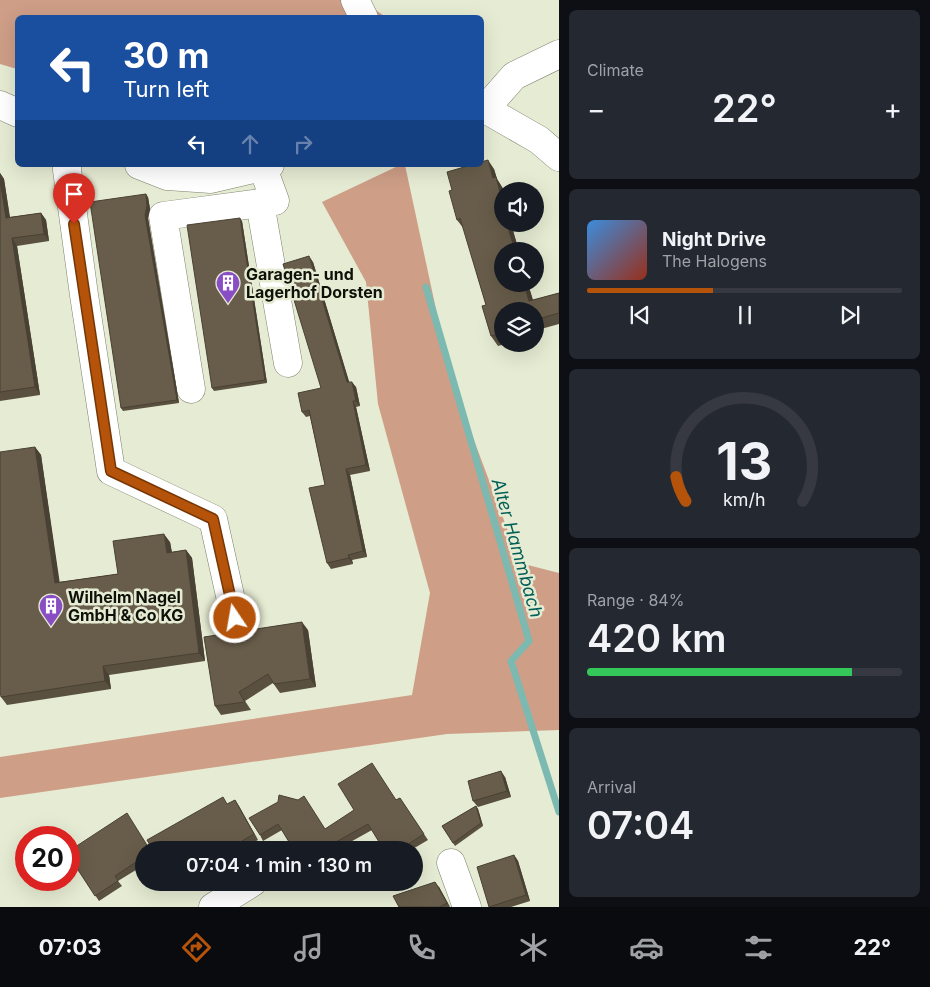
<!DOCTYPE html>
<html lang="en">
<head>
<meta charset="utf-8">
<style>
	body { margin:0; font-family:Inter,sans-serif; background:#242831; color:#f1f3f6; height:100vh; display:flex; flex-direction:column; font-size:19px; white-space:nowrap }
	* { box-sizing:border-box; margin:0 }
	p { font-size:16px; color:#9ea1a6 }
	.icon { flex:none; width:28px; height:28px; fill:none; stroke:currentColor; stroke-width:2; stroke-linecap:round; stroke-linejoin:round }
	.map { position:relative; flex:1; overflow:hidden }
	.sheet { display:flex; flex-direction:column; gap:10px; padding:10px; background:#0d0f14; width:371px }
	.sheet>* { flex:none }
	.guide { position:absolute; left:15px; top:15px; width:469px; height:152px; border-radius:8px; box-shadow:0 5px 20px #0002; background:#1a4fa0; color:#fff; overflow:hidden }
	.fabs { position:absolute; left:494px; top:182px; display:grid; gap:10px }
	.fabs a { display:grid; place-items:center; width:50px; height:50px; border-radius:50%; background:#171b24; box-shadow:0 5px 20px #0002; font-size:25px }
	.speed { position:absolute; left:15px; top:826px; display:flex; gap:10px; font-size:25px; font-weight:700; text-align:center }
	.speed>* { display:grid; place-content:center; width:65px; height:65px; border-radius:50%; background:#171b24; box-shadow:0 5px 20px #0002; line-height:1 }
	.speed .limit { border:8px solid #d22; background:#fff; color:#111 }
	.pin { position:absolute; display:grid; place-items:center; width:42px; height:42px; color:#fff; margin:-51px -21px; border-radius:50% 50% 50% 0; rotate:-45deg; box-shadow:0 0 5px #0007 }
	.pin .icon { rotate:45deg }
	.me { position:absolute; width:55px; margin:-28px; rotate:348deg; stroke-linejoin:round; filter:drop-shadow(0 0 4px #0008) }
	.turn { display:flex; align-items:center; gap:18px; height:105px; padding:0 25px; font-size:22px }
	.turn .icon { width:65px; height:65px; stroke-width:2.5 }
	.turn b { display:block; font-size:35px; line-height:42px }
	.lanes { display:flex; align-items:center; height:48px; padding:0 25px; background:#0003; justify-content:center; gap:25px; direction:ltr }
	.lanes .off { opacity:.35 }
	.big { font-size:38px; font-weight:600; line-height:1.1 }
	.sheet .card { flex:1; display:flex; flex-direction:column; justify-content:center; gap:8px; min-width:0; padding:0 18px; border-radius:8px; background:#242831 }
	.sheet .dial { align-items:center; gap:0 }
	.dial svg { height:130px; overflow:visible; fill:none; stroke:#363941; stroke-width:7; stroke-linecap:round; text-anchor:middle }
	.dial text { fill:#f1f3f6; stroke:none }
	.song { display:flex; align-items:center; gap:15px }
	.cover { width:60px; height:60px; border-radius:8px; background:linear-gradient(135deg,hsl(210 70% 55%),hsl(10 70% 35%)) }
	.played { height:5px; border-radius:2px; background:linear-gradient(90deg,#b45309 40%,#363941 40%) }
	.keys { display:flex; justify-content:space-around; direction:ltr }
	.heat { display:flex; justify-content:space-between; align-items:center; font-size:28px; direction:ltr }
	.charge { height:8px; border-radius:4px; background:linear-gradient(90deg,#34c759 84%,#363941 0) }
	.trip { position:absolute; left:135px; top:841px; width:288px; height:50px; border-radius:25px; background:#171b24; box-shadow:0 5px 20px #0002; font-weight:600; line-height:50px; text-align:center }
	.tab-bar { display:flex; height:80px; justify-content:space-around; align-items:center; background:#090b0e; color:#9ea1a6 }
	.tab-bar .icon { width:35px; height:35px }
	.tab-bar .on { color:#b45309 }
	.tab-bar b { font-size:22px; color:#f1f3f6 }
	main { display:flex; flex:1; min-height:0 }
	.map>svg:first-child { display:block }
	.forest { fill:#ce9e87 }
	.lines { fill:none; stroke-linecap:round; stroke-linejoin:round }
	.stream { stroke:#7bb9b1; stroke-width:7 }
	.minor-casing { stroke:#7c816b; stroke-width:29 }
	.minor { stroke:#fff; stroke-width:28 }
	.wall { fill:#595040 }
	.shaded-wall { fill:#494134 }
	.building { fill:#685d4a; stroke:#494134 }
	.route-casing { stroke:#753606; stroke-width:12 }
	.route { stroke:#b45309; stroke-width:9 }
	.labels { text-anchor:middle; stroke-width:5; stroke-linejoin:round; paint-order:stroke }
	.poi-label { font-size:16px; font-weight:bold; fill:#0f1108; stroke:#e6ebd3; text-anchor:start }
	.water-label { font-size:18px; font-style:italic; fill:#015f57; stroke:#e6ebd3 }
</style>
</head>
<body>
<main>
<div class="map">
<svg width="559" height="907" viewBox="0 0 559 907">
	<rect width="100%" height="100%" fill="#e6ebd3"/>
	<g class="forest">
		<path d="M0,0H360L386,17L18,18L17,69L0,64Z"/>
		<path d="M400,165H405L451,379L520,563L559,573V730L447,734L0,798V757L412,695L430,593L378,404L366,282L322,202Z"/>
	</g>
	<g class="lines">
		<path class="stream" d="M426,287L529,641L511,661L559,812"/>
		<defs>
			<g id="minor">
				<path d="M355,0L364,18"/>
				<path d="M0,105L18,113"/>
				<path d="M481,109H485L539,140L559,157"/>
				<path d="M485,109L514,76L559,54"/>
				<path d="M67,165V170L84,295L111,471L213,519L235,618"/>
				<path d="M139,165L167,176L211,179L270,165"/>
				<path d="M260,203L288,363"/>
				<path d="M191,389L163,216L275,201L263,168"/>
				<path d="M451,863L467,907"/>
				<path d="M213,907L253,882"/>
			</g>
		</defs>
		<use href="#minor" class="minor-casing"/>
		<use href="#minor" class="minor"/>
	</g>
	<g class="wall">
		<path d="M494,169L497,179L502,187L504,191H502V224H511L519,251H502V284H528L533,300L559,293V324L541,329L542,333L535,335V311H502V344H505L498,346L491,336L486,305L464,229L457,220L452,190Z"/>
		<path d="M0,173L4,179L10,217L41,213L46,220L49,241L17,246L40,395L0,401Z"/>
		<path d="M148,197L150,209L148,218L179,403L123,411L121,408Z"/>
		<path d="M242,221L267,383L214,391L212,388Z"/>
		<path d="M313,262L349,382L356,387L360,406L356,407L370,471L350,475L367,557L352,560L353,564L331,569L327,563L325,485L310,416L306,417L302,412L321,388Z"/>
		<path d="M35,447L41,455L59,582L118,574L170,542L172,552L186,550L192,558L205,661L109,675L111,689L7,705L1,697Z"/>
		<path d="M308,630L316,687L280,693L273,683L245,701L251,710L221,715L215,706Z"/>
		<path d="M505,777L511,797L478,807L473,801Z"/>
		<path d="M400,798L428,840L411,850H384L372,830L336,850H294L282,830L263,841L260,835L298,800L325,829Z"/>
		<path d="M235,800L258,840L241,850H153Z"/>
		<path d="M476,806L478,809L483,826L455,846L442,826Z"/>
		<path d="M144,850V865L118,881L122,886L99,901L69,856Z"/>
		<path d="M514,855L518,861L530,901L511,907H490Z"/>
		<path d="M439,887L450,907H399Z"/>
	</g>
	<g class="shaded-wall">
		<path d="M488,160L494,169L497,179L502,187L504,191H502V200L493,178Z"/>
		<path d="M0,173L4,179L11,226L6,218L0,180Z"/>
		<path d="M146,194L148,197L150,209L148,218L179,403L177,400L145,215Z"/>
		<path d="M41,213L46,220L49,241L44,234Z"/>
		<path d="M240,218L242,221L267,383L265,380Z"/>
		<path d="M507,224H511L519,251H515Z"/>
		<path d="M12,238L17,246L40,395L35,387Z"/>
		<path d="M309,256L313,262L351,388L347,382Z"/>
		<path d="M524,284H528L536,311L529,301Z"/>
		<path d="M535,320L541,329L542,333L536,323Z"/>
		<path d="M352,382L356,387L360,406L356,401Z"/>
		<path d="M353,401L356,407L370,471L366,465Z"/>
		<path d="M35,447L41,455L61,591L55,583Z"/>
		<path d="M346,469L350,475L367,557L363,551Z"/>
		<path d="M164,534L170,542L173,561L167,553Z"/>
		<path d="M186,550L192,558L205,661L199,653Z"/>
		<path d="M348,555L352,560L353,564L349,558Z"/>
		<path d="M302,622L308,630L316,687L310,679Z"/>
		<path d="M103,666L109,675L111,689L105,681Z"/>
		<path d="M501,771L505,777L511,797L507,791Z"/>
		<path d="M235,800L239,806L258,840L254,834Z"/>
		<path d="M476,806L478,809L483,826L481,823Z"/>
		<path d="M514,855L518,861L530,901L526,895Z"/>
		<path d="M435,882L439,887L450,907L447,903Z"/>
	</g>
	<g class="building">
		<path d="M488,160L493,178L496,177L502,200V224H507L515,251H502V284H524L529,301L559,293V313L535,320V311H502V333L491,336L482,306L486,305L460,218L457,220L449,191L452,190L447,172L471,165H481V162Z"/>
		<path d="M0,180L6,218L41,213L44,234L12,238L35,387L0,392Z"/>
		<path d="M146,194L147,206L145,215L177,400L121,408L90,202Z"/>
		<path d="M240,218L265,380L212,388L187,225Z"/>
		<path d="M309,256L347,382H352L356,401H353L366,465L346,469L363,551L348,555L349,558L327,563L309,488L325,485L309,410L302,412L298,393L321,388L283,264Z"/>
		<path d="M35,447L55,583L118,574L113,541L164,534L167,553L186,550L199,653L103,666L105,681L1,697L0,691V452Z"/>
		<path d="M302,622L310,679L274,684L268,674L239,692L245,702L215,706L204,637Z"/>
		<path d="M372,763L396,800L400,798L424,834L399,850H384L368,824L322,850H294L278,824L260,835L249,818L278,802L279,795L298,800L304,796L325,829L354,810L338,784Z"/>
		<path d="M501,771L507,791L473,801L468,781Z"/>
		<path d="M223,797L227,804L235,800L254,834L227,850H153L147,840Z"/>
		<path d="M476,806L481,823L453,843L442,826Z"/>
		<path d="M127,813L150,850H144V857L115,876L118,881L95,896L69,856V851Z"/>
		<path d="M514,855L526,895L489,907L477,867Z"/>
		<path d="M435,882L447,903L440,907H399L393,896Z"/>
	</g>
	<g class="lines">
		<defs>
			<path id="route" d="M74,224L111,471L213,519L235,618"/>
		</defs>
		<use href="#route" class="route-casing"/>
		<use href="#route" class="route"/>
	</g>
	<defs>
		<symbol id="building-pin" viewBox="-11 -11 22 30"><path d="M0 17L-7.5 6A9.5 9.5 0 1 1 7.5 6Z" fill="#894ec4" stroke="#e6ebd3"/><path d="M-4-6H4V6H1V3H-1V6H-4ZM-2.5-4.3h1.7v1.8h-1.7ZM.8-4.3h1.7v1.8H.8ZM-2.5-1h1.7V.8h-1.7ZM.8-1h1.7V.8H.8Z" fill="#fff"/></symbol>
	</defs>
	<g fill-rule="evenodd">
		<use href="#building-pin" x="214" y="269" width="28" height="38"/>
		<use href="#building-pin" x="37" y="592" width="28" height="38"/>
	</g>
	<g class="labels">
		<g class="poi-label">
			<text x="246" y="280">Garagen- und<tspan x="246" dy="18">Lagerhof Dorsten</tspan></text>
			<text x="68" y="603">Wilhelm Nagel<tspan x="68" dy="18">GmbH &amp; Co KG</tspan></text>
		</g>
		<g class="water-label">
			<text transform="translate(517 548) rotate(74)" y="6">Alter Hammbach</text>
		</g>
	</g>
</svg>
<div class="fabs">
<a><svg class="icon" aria-label="sound" viewBox="0 0 24 24"><path d="M4 9h4l5-4v14l-5-4H4zM17 9q2 3 0 6"/></svg></a>
<a><svg class="icon" aria-label="search" viewBox="0 0 24 24"><circle cx="10" cy="10" r="6"/><path d="M15 15l6 6"/></svg></a>
<a><svg class="icon" aria-label="layers" viewBox="0 0 24 24"><path d="M12 4l9 5-9 5-9-5zM3 14l9 5 9-5"/></svg></a>
</div>
<div class="speed"><div class="limit">20</div></div>
<div class="pin" style="left:74px;top:224px;background:#d93025"><svg class="icon" aria-label="arrive" viewBox="0 0 24 24"><path d="M6 21V4h12l-3 4 3 4H6"/></svg></div>
<svg class="me" style="left:235px;top:618px" viewBox="-20 -20 40 40"><circle r="17" fill="#b45309" stroke="#fff" stroke-width="3"/><path d="M0-11L8 9 0 5-8 9z" fill="#fff"/></svg>
<div class="trip">07:04 · 1 min · 130 m</div>
<div class="guide">
<div class="turn"><svg class="icon" aria-label="left" viewBox="0 0 24 24"><path d="M17 20v-9H6M10 6l-5 5 5 5"/></svg><div><b>30 m</b>Turn left</div></div>
<div class="lanes"><svg class="icon" aria-label="left" viewBox="0 0 24 24"><path d="M17 20v-9H6M10 6l-5 5 5 5"/></svg><svg class="icon off" aria-label="ahead" viewBox="0 0 24 24"><path d="M12 20V5M6 11l6-6 6 6"/></svg><svg class="icon off" aria-label="right" viewBox="0 0 24 24"><path d="M7 20v-9h11M14 6l5 5-5 5"/></svg></div>
</div>
</div>
<section class="sheet">
<div class="card"><p>Climate</p>
<div class="heat"><a>−</a><b class="big">22°</b><a>+</a></div>
</div>
<div class="card">
<div class="song"><i class="cover"></i><div><b>Night Drive</b><p>The Halogens</p></div></div>
<div class="played"></div>
<div class="keys"><svg class="icon" aria-label="previous" viewBox="0 0 24 24"><path d="M18 5L8 12l10 7zM5 5v14"/></svg><svg class="icon" aria-label="pause" viewBox="0 0 24 24"><path d="M8 5v14M16 5v14"/></svg><svg class="icon" aria-label="next" viewBox="0 0 24 24"><path d="M6 5l10 7-10 7zM19 5v14"/></svg></div>
</div>
<div class="card dial"><svg viewBox="0 0 100 80">
<path d="M14 69A42 42 0 1 1 86 69"/>
<path d="M14 69A42 42 0 0 1 8 54" stroke="#b45309"/>
<text x="50" y="56" font-size="32" font-weight="700">13</text>
<text x="50" y="72" font-size="11">km/h</text>
</svg></div>
<div class="card"><p>Range · 84%</p><b class="big">420 km</b><div class="charge"></div></div>
<div class="card"><p>Arrival</p><b class="big">07:04</b></div>
</section>
</main>
<nav class="tab-bar">
<b>07:03</b>
<svg class="icon on" aria-label="directions" viewBox="0 0 24 24"><path d="M12 3l9 9-9 9-9-9zM9 14v-3h6M13 9l2 2-2 2"/></svg>
<svg class="icon" aria-label="music" viewBox="0 0 24 24"><path d="M9 18V5l10-2v13"/><circle cx="6" cy="18" r="3"/><circle cx="16" cy="16" r="3"/></svg>
<svg class="icon" aria-label="phone" viewBox="0 0 24 24"><path d="M5 4h4l2 5-3 2q2 4 5 5l2-3 5 2v4C11 20 4 13 5 4z"/></svg>
<svg class="icon" aria-label="climate" viewBox="0 0 24 24"><path d="M12 3v18M4 7l16 10M4 17L20 7"/></svg>
<svg class="icon" aria-label="car" viewBox="0 0 24 24"><path d="M5 17H2v-5l4-1 3-4h7l3 4 3 1v5h-3M9 17h6M6 11h13"/><circle cx="7" cy="17" r="2"/><circle cx="17" cy="17" r="2"/></svg>
<svg class="icon" aria-label="filters" viewBox="0 0 24 24"><path d="M4 7h16M4 17h16"/><circle cx="9" cy="7" r="2"/><circle cx="15" cy="17" r="2"/></svg>
<b>22°</b>
</nav>
</body>
</html>
